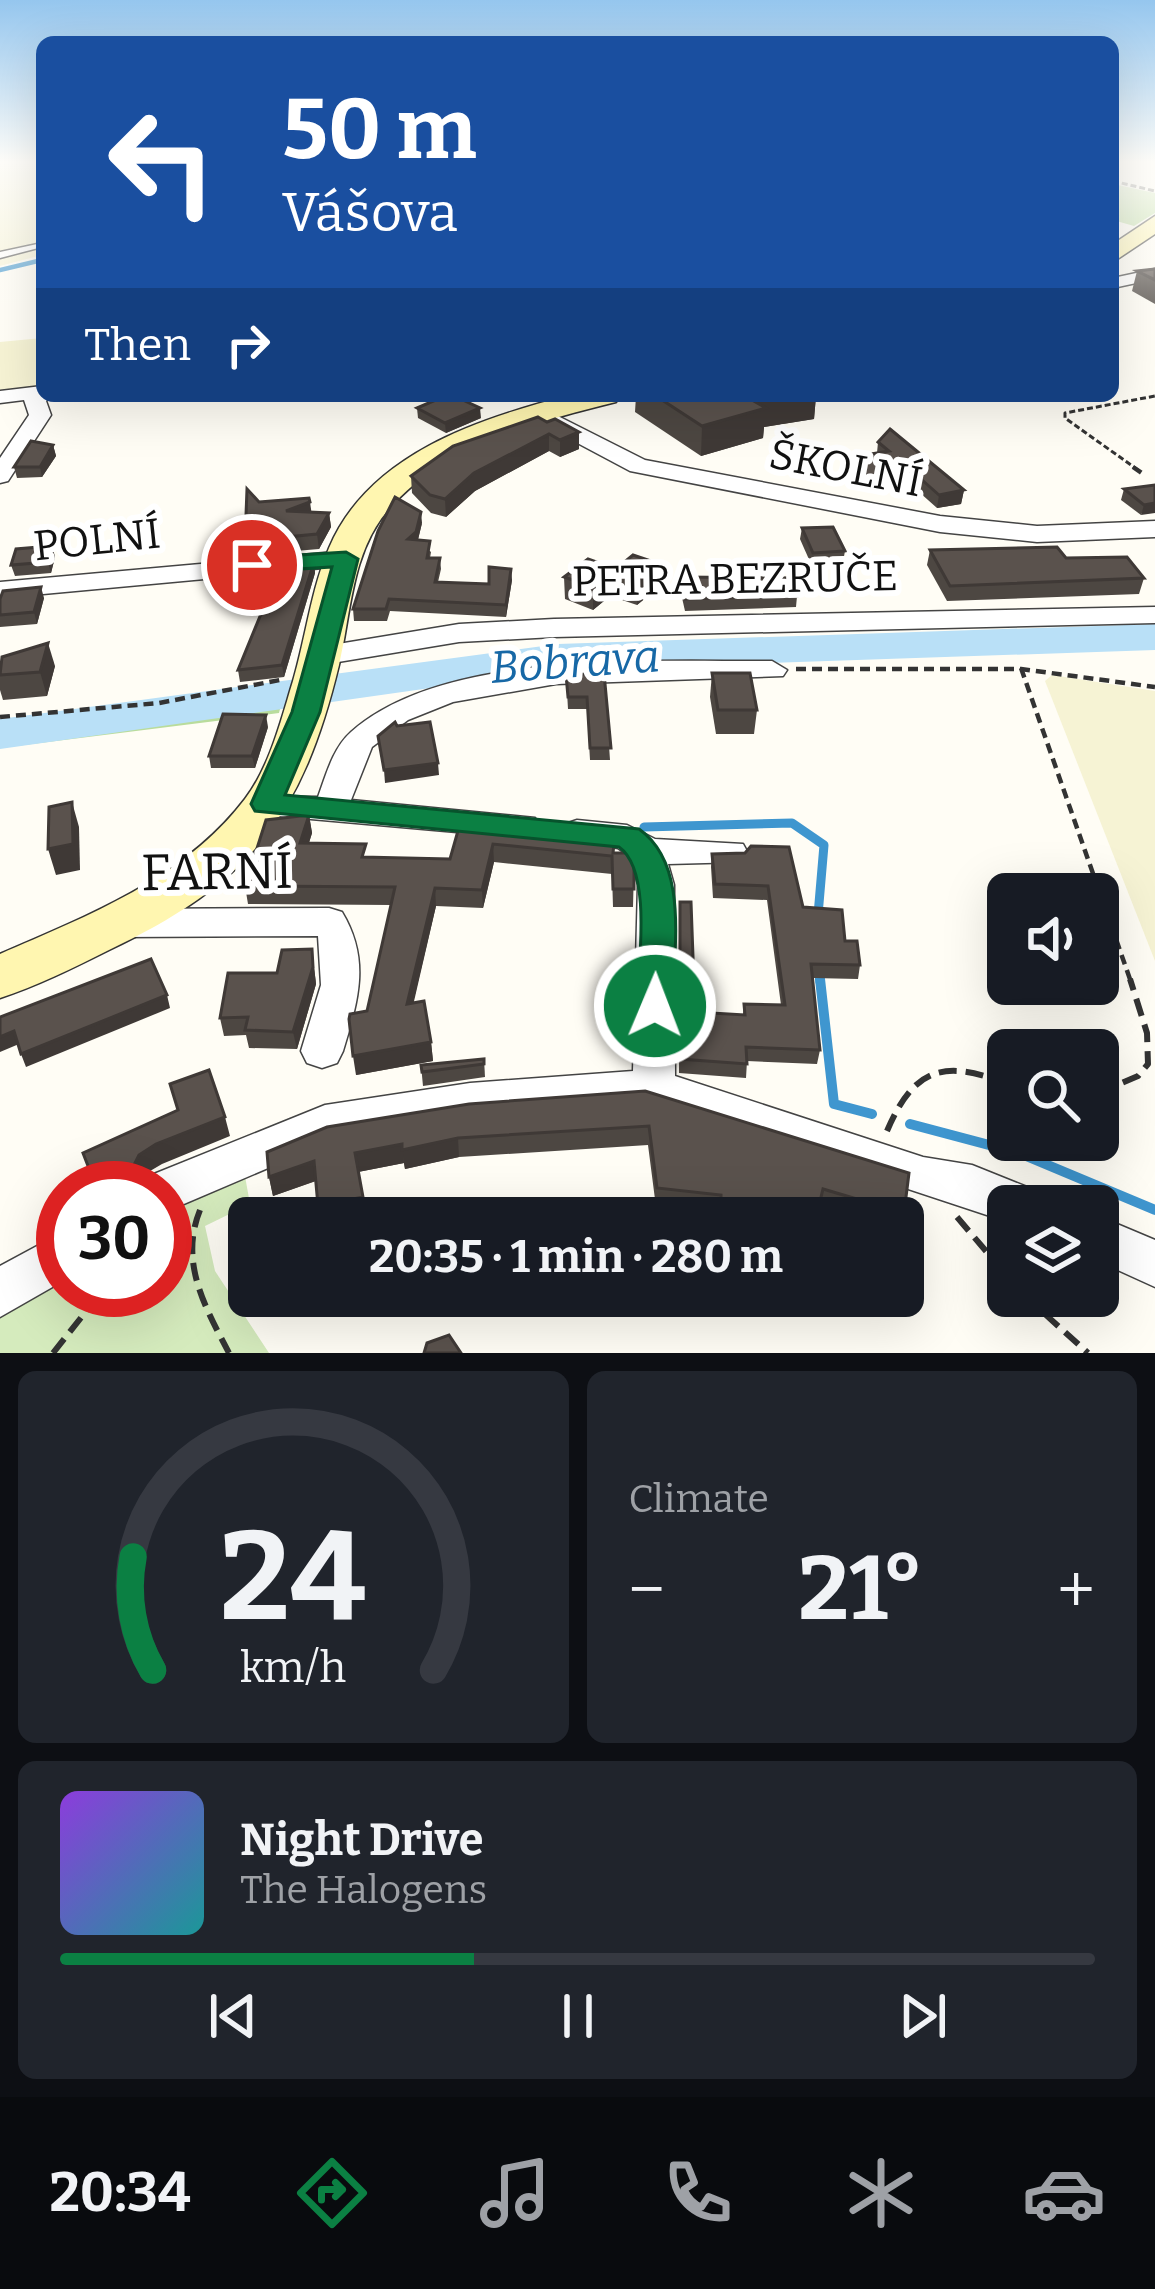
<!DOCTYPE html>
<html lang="en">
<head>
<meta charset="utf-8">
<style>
	body { margin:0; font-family:Bitter,serif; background:#20242c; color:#f1f3f6; height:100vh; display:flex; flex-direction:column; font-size:45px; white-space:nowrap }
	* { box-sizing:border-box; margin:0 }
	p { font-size:39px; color:#9ea1a6 }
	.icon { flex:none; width:66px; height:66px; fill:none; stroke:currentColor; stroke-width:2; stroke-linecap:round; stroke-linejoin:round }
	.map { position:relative; height:1353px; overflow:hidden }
	.drawer { display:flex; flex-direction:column; gap:18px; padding:18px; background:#0d0f14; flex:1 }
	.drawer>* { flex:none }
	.hud { position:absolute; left:36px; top:36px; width:1083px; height:366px; border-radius:18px; box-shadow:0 12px 48px #0002; background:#1a4fa0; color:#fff; overflow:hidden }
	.fabs { position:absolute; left:987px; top:873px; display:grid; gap:24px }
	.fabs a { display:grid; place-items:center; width:132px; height:132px; border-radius:18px; background:#171b24; box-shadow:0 12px 48px #0002; font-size:60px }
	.speed { position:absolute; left:36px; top:1161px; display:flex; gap:24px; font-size:60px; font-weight:700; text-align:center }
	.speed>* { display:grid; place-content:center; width:156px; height:156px; border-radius:50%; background:#171b24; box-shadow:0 12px 48px #0002; line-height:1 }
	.speed .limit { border:18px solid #d22; background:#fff; color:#111 }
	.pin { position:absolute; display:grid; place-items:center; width:102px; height:102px; color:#fff; margin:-51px; border:6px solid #fff; border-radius:50%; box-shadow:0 3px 12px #0007 }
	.me { position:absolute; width:132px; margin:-66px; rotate:1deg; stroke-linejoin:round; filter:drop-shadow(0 0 9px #0008) }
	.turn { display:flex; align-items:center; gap:42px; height:252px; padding:0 48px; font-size:54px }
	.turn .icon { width:156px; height:156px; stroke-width:2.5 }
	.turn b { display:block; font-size:84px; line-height:102px }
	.then { display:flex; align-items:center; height:114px; padding:0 48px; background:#0003; gap:24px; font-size:45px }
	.big { font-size:90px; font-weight:700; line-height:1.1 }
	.drawer .card { flex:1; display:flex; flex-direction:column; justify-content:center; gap:18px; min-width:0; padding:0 42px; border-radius:18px; background:#20242c }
	.drawer .dial { align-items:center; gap:0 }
	.dial svg { height:312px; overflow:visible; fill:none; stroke:#363941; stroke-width:7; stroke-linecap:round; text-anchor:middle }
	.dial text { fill:#f1f3f6; stroke:none }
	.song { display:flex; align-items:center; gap:36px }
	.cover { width:144px; height:144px; border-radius:18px; background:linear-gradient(135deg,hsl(270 70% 55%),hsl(180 70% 35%)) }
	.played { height:12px; border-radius:6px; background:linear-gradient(90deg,#0b8043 40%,#363941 40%) }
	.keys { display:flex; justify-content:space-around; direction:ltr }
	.heat { display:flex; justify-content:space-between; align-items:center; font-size:66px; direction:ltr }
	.drawer .tiles { flex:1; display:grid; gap:18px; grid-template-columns:1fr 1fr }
	.card:last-child { grid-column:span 2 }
	.trip { position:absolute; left:228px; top:1197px; width:696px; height:120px; border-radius:18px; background:#171b24; box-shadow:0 12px 48px #0002; font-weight:700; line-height:120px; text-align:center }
	.tab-bar { display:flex; height:192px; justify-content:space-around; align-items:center; background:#090b0e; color:#9ea1a6 }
	.tab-bar .icon { width:84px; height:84px }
	.tab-bar .active { color:#0b8043 }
	.tab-bar b { font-size:54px; color:#f1f3f6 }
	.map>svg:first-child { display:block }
	.farmland { fill:#f6f3d4 }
	.green { fill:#d5ebbd }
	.forest { fill:#b9dc9c }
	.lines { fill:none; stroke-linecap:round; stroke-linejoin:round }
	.stream-far2 { stroke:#3f96cf; stroke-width:4.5 }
	.stream-far1 { stroke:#3f96cf; stroke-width:9 }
	.stream { stroke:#3f96cf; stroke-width:10 }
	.river { fill:#b9e0f7; fill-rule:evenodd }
	.lane-casing { stroke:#444; stroke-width:3 }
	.street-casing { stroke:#444; stroke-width:3 }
	.secondary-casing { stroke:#333; stroke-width:3 }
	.path-far2 { stroke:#333; stroke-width:3; stroke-dasharray:6 3; stroke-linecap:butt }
	.path-far1 { stroke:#333; stroke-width:4.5; stroke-dasharray:10 6; stroke-linecap:butt }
	.path { stroke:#333; stroke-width:6; stroke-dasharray:18 9; stroke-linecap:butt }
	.lane { fill:#fff; fill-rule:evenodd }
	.street { fill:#fff; fill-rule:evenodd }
	.secondary { fill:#fff6b0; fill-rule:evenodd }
	.wall { fill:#4d4742 }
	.shaded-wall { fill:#3f3936 }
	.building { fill:#5a524d; stroke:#3f3936; stroke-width:3 }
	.route { fill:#0b8043; stroke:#07532c; stroke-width:3 }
	.labels { text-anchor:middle; stroke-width:12; stroke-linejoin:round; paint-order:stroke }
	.street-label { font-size:42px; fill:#111; stroke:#fff }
	.water-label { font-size:45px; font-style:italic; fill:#1768a6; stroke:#fff }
	.near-street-label { font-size:51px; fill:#111; stroke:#fff }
</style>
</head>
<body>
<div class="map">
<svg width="1155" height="1353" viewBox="0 0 1155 1353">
	<rect width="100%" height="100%" fill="#fffdf5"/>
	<g class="farmland">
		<path d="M0,162H42V255L0,266Z"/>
		<path d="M42,338V390L0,394V342Z"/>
		<path d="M1052,675L1155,691V961L1045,681Z"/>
	</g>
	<path class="green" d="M243,1165L250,1204L205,1226L215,1271L269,1353H0V1306L63,1263V1290H165V1199Z"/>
	<g class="forest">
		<path d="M1113,184L1155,193V213L1134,226L1113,220Z"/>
		<path d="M286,685L279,713L0,748V721L102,712Z"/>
	</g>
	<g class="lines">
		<path class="stream-far2" d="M0,270L42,260"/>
		<g class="stream-far1">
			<path d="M644,827L792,823L824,845L818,915"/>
			<path d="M819,972L820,982"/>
		</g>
		<g class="stream">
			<path d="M820,979L834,1104L872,1114"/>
			<path d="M910,1124L1019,1153L1155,1210"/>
		</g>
		<path class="river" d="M1155,624V650L558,670L0,749V719L558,644Z"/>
		<defs>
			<path id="lane" d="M42,243V247L0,258V252Z"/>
			<g id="street">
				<path d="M1155,269V279L1113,288V278Z"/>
				<path d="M42,386V396H51L46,401L51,415L8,481L0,483V458L29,415L24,400L0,403V391Z"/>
				<path d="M544,409L645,460L940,516L1037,526L1155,521V537L1037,542L940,532L630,471L536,421V411Z"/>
				<path d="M346,551L359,559L355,565L0,598V582Z"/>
				<path d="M1155,607V623L554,637L459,642L320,665L305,656L320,647L459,624L554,619Z"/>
				<path d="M772,661L787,670L783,676L556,684L453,702L408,720L372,747L351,800L535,818L540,826L535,834L523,838L266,815L254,812L249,804L254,796L318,797C326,775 333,748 351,732C444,649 653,662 772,661Z"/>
				<path d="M577,820L627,825L655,839L743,844L748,853L743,862L668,864L674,885L675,1076L923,1157L972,1165L1037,1191L1044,1206H1008V1222L654,1105L470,1119L329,1142L165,1212V1188H143L149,1176L325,1105L470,1083L633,1071L638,885L631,857L618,848L565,840L560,832L565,824Z"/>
				<path d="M329,908L342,912C371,960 358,1001 343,1051L337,1063L322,1068L307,1063L301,1051L321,985L318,936L121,937L108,933L102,923L108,913L121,909Z"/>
				<path d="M1098,1216L1155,1240V1287L1098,1261Z"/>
				<path d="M63,1232V1281L0,1317V1266Z"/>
			</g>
			<g id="secondary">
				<path d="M1155,216V234L1113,262V244Z"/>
				<path d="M567,396H620L616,402C536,422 444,445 388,510C351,553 351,614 339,665C302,817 250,883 109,950C73,968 37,986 0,998V954C89,915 184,879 245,799C270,766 281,720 293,681C306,637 311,590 329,548C368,455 477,419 567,396Z"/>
			</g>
		</defs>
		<use href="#lane" class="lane-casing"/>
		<use href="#street" class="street-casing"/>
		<use href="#secondary" class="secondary-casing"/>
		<g class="path-far2">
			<path d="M1113,181L1155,191"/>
			<path d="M1138,470L1065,418V413L1155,396"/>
		</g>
		<g class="path-far1">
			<path d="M1133,467L1146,476"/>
			<path d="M1021,668L1131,982"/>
			<path d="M796,669H1021L1155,687"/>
			<path d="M0,717L159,703L280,680"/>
		</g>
		<g class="path">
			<path d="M1098,1093L1138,1076L1148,1064L1147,1033L1130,979"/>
			<path d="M887,1131C915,1065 946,1060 1008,1084"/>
			<path d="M200,1210C179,1262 205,1307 229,1353"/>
			<path d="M957,1217L1008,1277"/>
			<path d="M1025,1296L1088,1353"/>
			<path d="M53,1353L103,1290"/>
		</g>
		<use href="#lane" class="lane"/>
		<use href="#street" class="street"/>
		<use href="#secondary" class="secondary"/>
	</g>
	<g class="wall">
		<path d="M1155,269V304L1132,291L1137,271Z"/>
		<path d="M636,396H816L814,419L764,427L763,438L701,456L635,412Z"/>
		<path d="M417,408L481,418L446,433L418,418Z"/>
		<path d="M538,417L579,449L560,457L549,451L475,491L446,517L431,513L412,493L411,476Z"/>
		<path d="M878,442L964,490L961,504L937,508L910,484L869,492L845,471L847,458L877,453Z"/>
		<path d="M53,445L56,456L42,477L17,478L14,467Z"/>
		<path d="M1155,485L1141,515L1121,500L1124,489Z"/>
		<path d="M259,502L311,512L329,513L331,527L319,549L247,555L245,541Z"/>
		<path d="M422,523L418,540L431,552L430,558H440L441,569L438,582L489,584L512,580L506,617L390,611L387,621H354L353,609Z"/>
		<path d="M802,528L845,551L843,562L811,564L800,539Z"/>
		<path d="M52,546L55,557L51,573L15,576L11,565Z"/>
		<path d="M930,550L1066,558L1144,578L1139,594L947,601L927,565Z"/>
		<path d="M314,562L315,573L284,677L240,682L238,670Z"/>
		<path d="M660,564L659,587L637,605L610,596L593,610L565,599L564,577Z"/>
		<path d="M680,577L797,596L796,607L685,611L680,589Z"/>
		<path d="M44,598L37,624L0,627V599Z"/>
		<path d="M0,662L55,666L47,696L3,700L0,690Z"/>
		<path d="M604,673L610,760H590L587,709H568L566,675Z"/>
		<path d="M712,673L757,710L754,734H716L710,697Z"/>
		<path d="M268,727L255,768H211L209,756Z"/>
		<path d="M309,815L312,833L309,843L368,857L450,859L461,820L614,853L634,867L633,907H613L612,874L494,862L483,908L436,906L413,1003L431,1042L433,1061L356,1075L367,1011L391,905L248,904L245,886Z"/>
		<path d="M712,854L803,907L845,941L860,965L858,979L813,978L820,1050L817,1064L747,1061L746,1078L679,1073L680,902L695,1012L743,1015L744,1004L781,1005L767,900L713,898L711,867Z"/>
		<path d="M312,949L316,984L297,1049L249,1048L246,1035L224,1036L220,1018L277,973Z"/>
		<path d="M484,1059L485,1077L423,1086L421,1065Z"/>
		<path d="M645,1091L904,1213L902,1218H854L820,1208L817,1218H719V1214L656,1207L648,1145L459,1157L405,1169L404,1163L358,1172L366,1216L354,1218H321L316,1181L273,1196L269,1177Z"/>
	</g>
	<g class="shaded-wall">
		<path d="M775,396H816L814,419L764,427L763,438L701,456L702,426L752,400Z"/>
		<path d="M480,408L481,418L446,433L445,423Z"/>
		<path d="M579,432V449L560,457V440Z"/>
		<path d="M549,434V451L475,491L446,517L445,499L474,473Z"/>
		<path d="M53,445L56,456L42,477L40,467Z"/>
		<path d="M912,471L910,484L869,492L871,479Z"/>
		<path d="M964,490L961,504L937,508L939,495Z"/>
		<path d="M310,502L312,516L286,511Z"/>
		<path d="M1155,503V513L1141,515L1144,505Z"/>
		<path d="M421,512L422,523L417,543L408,539Z"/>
		<path d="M329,513L331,527L319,549L317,534Z"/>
		<path d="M52,546L55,557L51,573L48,562Z"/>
		<path d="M314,562L315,573L284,677L282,665Z"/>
		<path d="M660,564L659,587L637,605L638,582Z"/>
		<path d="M511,569L512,580L506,617V605Z"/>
		<path d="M610,573V596L593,610V587Z"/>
		<path d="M41,587L44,598L37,624L34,612Z"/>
		<path d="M48,643L55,666L47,696L40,672Z"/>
		<path d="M266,715L268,727L255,768L252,756Z"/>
		<path d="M438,763L439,775L385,783L384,770Z"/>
		<path d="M72,802L79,827L80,870L56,875L48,849Z"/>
		<path d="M309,815L312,833L303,861L300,843Z"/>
		<path d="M493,844L494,862L483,908L482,890Z"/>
		<path d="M435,888L436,906L409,1023L407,1004Z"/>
		<path d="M312,949L316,984L297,1049L293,1032Z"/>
		<path d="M167,995L170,1008L26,1067L21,1054Z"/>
		<path d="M14,1031L19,1044L0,1052V1037Z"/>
		<path d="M431,1042L433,1061L356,1075L353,1056Z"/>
		<path d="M225,1117L230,1136L162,1164L145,1174L139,1186L135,1188H97L95,1184L156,1144Z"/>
		<path d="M458,1138L459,1157L405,1169L402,1150Z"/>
		<path d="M402,1144L404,1163L358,1172L355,1153Z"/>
		<path d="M314,1161L318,1180L273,1196L269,1177Z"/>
		<path d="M363,1197L366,1216L354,1218H321L318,1206Z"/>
	</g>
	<g class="building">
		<path d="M1155,269V280L1137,271Z"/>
		<path d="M445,396H454L480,408L445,423L417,408Z"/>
		<path d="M656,396H775L752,400L766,408L702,426Z"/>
		<path d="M538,417L547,422L555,419L579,432L560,440L549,434L474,473L445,499L430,495L411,476L453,446Z"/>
		<path d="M890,429L964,490L939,495L912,471L871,479L847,458L889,451L878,442Z"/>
		<path d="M31,441L53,445L40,467H14Z"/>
		<path d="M1155,485V503L1144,505L1124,489Z"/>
		<path d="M247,489L259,502L309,498L310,502L286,511L329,513L317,534L245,541Z"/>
		<path d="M395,497L421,512L416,532L408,539L430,541L427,558H440L435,582L489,584V567L511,569L506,605L389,599L386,609H353L378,531Z"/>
		<path d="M833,527L845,551L813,553L802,528Z"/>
		<path d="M52,546L48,562L11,565L16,549Z"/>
		<path d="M1057,547L1066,558L1127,557L1144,578L950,586L930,550Z"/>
		<path d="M633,555L660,564L638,582L610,573L593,587L564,577L588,559L616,569Z"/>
		<path d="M314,562L282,665L238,670L281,565Z"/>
		<path d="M680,577L796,578L797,596L685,599Z"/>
		<path d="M41,587L34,612L0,615V599L3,591Z"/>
		<path d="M48,643L40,672L0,675L2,657Z"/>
		<path d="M604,673L611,748H590L587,697H568L566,675Z"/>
		<path d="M712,673H750L757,710H718Z"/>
		<path d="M223,714L266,715L252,756H209Z"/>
		<path d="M395,722L397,726L430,722L438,763L384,770L378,736Z"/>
		<path d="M72,802L73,844L48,849L49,807Z"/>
		<path d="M309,815L300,843L366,844L362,857L450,859L461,820L615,834L613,853H631L634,867V889H613L612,856L493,844L482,890L435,888L407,1004L424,1001L431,1042L353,1056L349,1019L350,1014L367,1011L395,887L245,886L266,820Z"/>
		<path d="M751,846L789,847L803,907L842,910L845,941H857L860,965L811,964L820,1050L746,1047L747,1064L680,1059V902H691L695,1012L745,1015L744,1004L785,1005L768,886L715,884L712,854L745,853Z"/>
		<path d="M312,949L313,967L293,1032L245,1030L248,1017L220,1018L228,973H277L282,950Z"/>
		<path d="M151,959L167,995L21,1054L14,1031L0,1037V1017Z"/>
		<path d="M484,1059V1064L422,1072L421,1065Z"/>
		<path d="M209,1070L225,1117L156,1144L139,1155L133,1167L95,1184L83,1153L178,1110L170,1084Z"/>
		<path d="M645,1091L909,1173L904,1213L823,1189L816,1218L788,1213L787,1218H767L744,1213L745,1207L721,1204V1195L657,1188L649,1126L458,1138L402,1150V1144L355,1153L363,1197L318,1206L314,1161L269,1177L267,1152L327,1127L469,1104Z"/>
		<path d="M449,1335L461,1353H424L427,1343Z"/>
	</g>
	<linearGradient id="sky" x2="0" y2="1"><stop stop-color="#95c6ee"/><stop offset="0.46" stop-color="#fffefa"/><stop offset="1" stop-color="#fffefa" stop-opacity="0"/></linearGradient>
	<rect width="1155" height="352" fill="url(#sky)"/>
	<path class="route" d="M346,552L358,559L320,712L285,795L639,829C690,865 673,949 673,1006L668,1016L655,1021L642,1016L637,1006C638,966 653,871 619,847L255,811L251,804L292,712L332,567L252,572L240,565L252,558Z"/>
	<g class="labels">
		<g class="street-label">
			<text transform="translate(846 467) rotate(11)" y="15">ŠKOLNÍ</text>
			<text transform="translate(97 539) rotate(-6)" y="15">POLNÍ</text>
			<text transform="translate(735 578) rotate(-1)" y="15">PETRA BEZRUČE</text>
		</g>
		<g class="water-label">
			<text transform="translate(575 661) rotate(-4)" y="16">Bobrava</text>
		</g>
		<g class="near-street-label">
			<text transform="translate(217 871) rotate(-1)" y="18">FARNÍ</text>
		</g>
	</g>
</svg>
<div class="fabs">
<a><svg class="icon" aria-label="sound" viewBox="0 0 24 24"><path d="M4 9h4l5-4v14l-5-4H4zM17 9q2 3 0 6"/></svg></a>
<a><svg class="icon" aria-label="search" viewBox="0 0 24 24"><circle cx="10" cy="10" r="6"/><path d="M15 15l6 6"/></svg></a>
<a><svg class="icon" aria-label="layers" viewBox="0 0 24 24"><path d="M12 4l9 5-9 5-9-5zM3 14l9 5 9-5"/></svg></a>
</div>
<div class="speed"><div class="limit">30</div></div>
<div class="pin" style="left:252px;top:565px;background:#d93025"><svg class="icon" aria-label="arrive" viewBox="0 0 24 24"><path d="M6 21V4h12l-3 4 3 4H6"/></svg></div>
<svg class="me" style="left:655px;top:1006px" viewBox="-20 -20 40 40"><circle r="17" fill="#0b8043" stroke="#fff" stroke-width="3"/><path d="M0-11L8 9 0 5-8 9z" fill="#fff"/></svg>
<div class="trip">20:35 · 1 min · 280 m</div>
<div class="hud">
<div class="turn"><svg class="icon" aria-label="left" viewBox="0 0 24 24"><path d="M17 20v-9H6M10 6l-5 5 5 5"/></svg><div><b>50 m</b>Vášova</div></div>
<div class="then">Then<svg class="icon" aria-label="right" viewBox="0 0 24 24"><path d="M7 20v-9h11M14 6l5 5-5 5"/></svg></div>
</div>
</div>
<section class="drawer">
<div class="tiles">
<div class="card dial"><svg viewBox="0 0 100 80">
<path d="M14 69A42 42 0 1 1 86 69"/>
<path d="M14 69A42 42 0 0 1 9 40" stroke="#0b8043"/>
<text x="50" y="56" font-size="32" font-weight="700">24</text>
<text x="50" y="72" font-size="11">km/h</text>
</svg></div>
<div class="card"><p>Climate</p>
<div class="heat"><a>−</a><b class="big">21°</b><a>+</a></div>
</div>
<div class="card">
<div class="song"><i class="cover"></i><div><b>Night Drive</b><p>The Halogens</p></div></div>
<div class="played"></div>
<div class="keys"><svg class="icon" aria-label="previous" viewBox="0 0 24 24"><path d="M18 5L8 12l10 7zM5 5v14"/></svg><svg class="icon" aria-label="pause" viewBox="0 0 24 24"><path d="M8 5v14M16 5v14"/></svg><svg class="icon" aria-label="next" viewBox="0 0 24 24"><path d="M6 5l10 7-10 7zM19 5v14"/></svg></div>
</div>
</div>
</section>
<nav class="tab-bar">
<b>20:34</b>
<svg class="icon active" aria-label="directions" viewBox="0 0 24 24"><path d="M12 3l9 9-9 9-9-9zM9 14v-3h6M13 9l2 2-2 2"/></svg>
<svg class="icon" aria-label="music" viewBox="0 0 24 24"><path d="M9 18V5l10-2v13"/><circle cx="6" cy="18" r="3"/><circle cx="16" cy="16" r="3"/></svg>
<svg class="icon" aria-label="phone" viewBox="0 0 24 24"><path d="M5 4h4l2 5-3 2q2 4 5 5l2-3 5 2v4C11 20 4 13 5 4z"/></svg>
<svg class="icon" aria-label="climate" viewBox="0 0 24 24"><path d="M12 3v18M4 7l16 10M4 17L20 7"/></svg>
<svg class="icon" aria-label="car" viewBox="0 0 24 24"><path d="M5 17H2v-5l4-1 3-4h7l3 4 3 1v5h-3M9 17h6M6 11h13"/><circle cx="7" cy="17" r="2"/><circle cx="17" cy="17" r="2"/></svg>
</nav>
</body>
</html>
